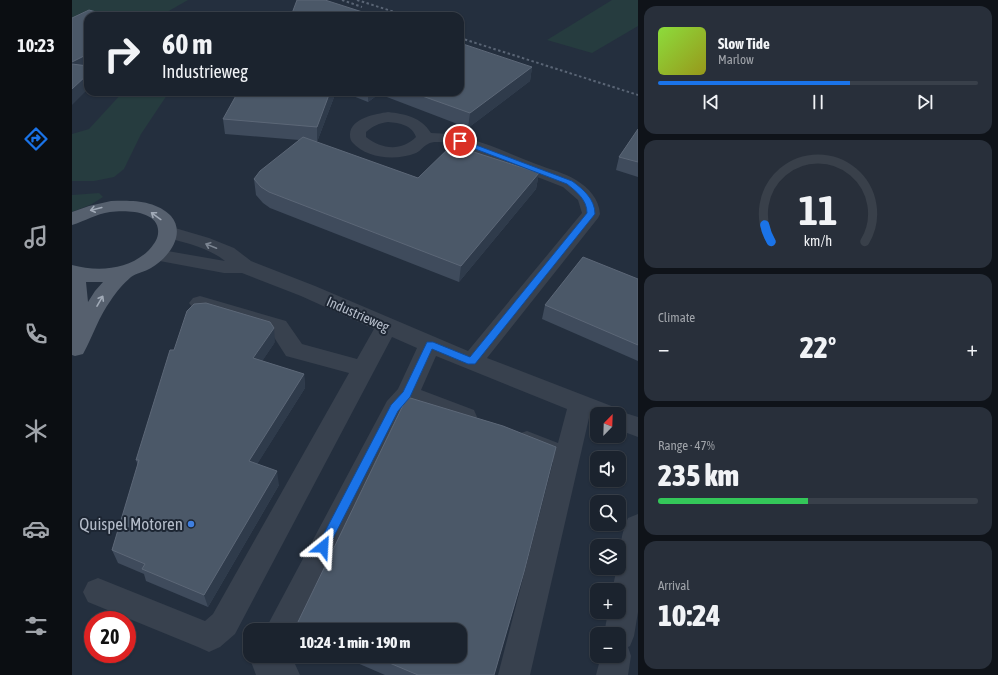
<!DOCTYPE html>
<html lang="en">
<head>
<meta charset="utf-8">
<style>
	body { margin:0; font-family:"Asap Condensed",sans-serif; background:#282f3a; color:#f1f3f6; height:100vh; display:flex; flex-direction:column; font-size:15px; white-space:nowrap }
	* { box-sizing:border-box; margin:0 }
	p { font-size:13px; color:#a0a4aa }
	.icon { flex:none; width:22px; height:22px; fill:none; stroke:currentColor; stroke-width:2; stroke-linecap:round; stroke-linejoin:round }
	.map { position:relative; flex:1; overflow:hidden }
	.side { display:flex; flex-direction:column; gap:6px; padding:6px; background:#0f1319; width:360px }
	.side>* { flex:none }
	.guide { position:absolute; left:12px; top:12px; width:380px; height:84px; border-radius:12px; box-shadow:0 1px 3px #0004,0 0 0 1px #39404a; background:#1b232e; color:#f1f3f6; overflow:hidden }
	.needle { width:26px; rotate:23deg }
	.controls { position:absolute; left:518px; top:407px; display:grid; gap:8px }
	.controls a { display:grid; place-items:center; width:36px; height:36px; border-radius:8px; background:#1b232e; box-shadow:0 1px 3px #0004,0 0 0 1px #39404a; font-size:20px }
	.speed { position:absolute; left:12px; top:611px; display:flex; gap:8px; font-size:20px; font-weight:700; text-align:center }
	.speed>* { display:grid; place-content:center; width:52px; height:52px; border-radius:50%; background:#1b232e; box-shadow:0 1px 3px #0004,0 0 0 1px #39404a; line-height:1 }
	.speed .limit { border:6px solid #d22; background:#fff; color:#111 }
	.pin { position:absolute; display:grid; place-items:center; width:34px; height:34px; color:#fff; margin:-17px; border:2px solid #fff; border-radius:50%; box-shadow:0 1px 4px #0007 }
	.me { position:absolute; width:44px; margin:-22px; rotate:27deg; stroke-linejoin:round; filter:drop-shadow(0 0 3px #0008) }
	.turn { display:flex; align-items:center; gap:14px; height:84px; padding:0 12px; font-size:18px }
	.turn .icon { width:52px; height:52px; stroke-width:2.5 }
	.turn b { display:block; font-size:28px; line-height:34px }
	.big { font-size:30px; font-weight:800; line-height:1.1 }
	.side .card { flex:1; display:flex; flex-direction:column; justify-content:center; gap:6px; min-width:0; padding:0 14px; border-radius:12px; background:#282f3a }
	.side .dial { align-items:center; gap:0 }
	.dial svg { height:104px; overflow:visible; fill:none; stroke:#39404a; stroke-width:7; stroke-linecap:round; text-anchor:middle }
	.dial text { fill:#f1f3f6; stroke:none }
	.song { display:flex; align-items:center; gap:12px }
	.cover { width:48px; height:48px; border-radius:6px; background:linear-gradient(135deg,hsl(90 70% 55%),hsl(60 70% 35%)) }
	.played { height:4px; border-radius:2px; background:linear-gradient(90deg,#1a73e8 60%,#39404a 60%) }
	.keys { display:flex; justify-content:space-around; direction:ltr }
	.heat { display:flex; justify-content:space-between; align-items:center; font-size:22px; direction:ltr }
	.charge { height:6px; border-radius:3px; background:linear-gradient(90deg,#34c759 47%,#39404a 0) }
	.trip { position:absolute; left:171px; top:623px; width:224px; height:40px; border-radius:12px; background:#1b232e; box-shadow:0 1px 3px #0004,0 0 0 1px #39404a; font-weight:800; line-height:40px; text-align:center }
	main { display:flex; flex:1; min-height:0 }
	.tabs { display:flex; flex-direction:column; width:72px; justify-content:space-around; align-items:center; background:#0b0e12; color:#a0a4aa }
	.tabs .icon { width:28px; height:28px }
	.tabs .current { color:#1a73e8 }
	.tabs b { font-size:18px; color:#f1f3f6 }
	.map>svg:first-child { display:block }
	.green { fill:#263c3f }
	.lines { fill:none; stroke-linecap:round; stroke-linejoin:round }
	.minor { fill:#38414e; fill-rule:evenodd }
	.major { fill:#56606e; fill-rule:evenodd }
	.rail { stroke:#5a6575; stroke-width:2; stroke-dasharray:2.5 2.5; stroke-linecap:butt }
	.wall { fill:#3f4b5c }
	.shaded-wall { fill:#2f3b4b }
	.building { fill:#4b5868; stroke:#5c6777 }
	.oneway { stroke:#a1aab7 }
	.oneway2 { stroke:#7c8592 }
	.route { fill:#1a73e8; stroke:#114b97 }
	.shop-dot { fill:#3f7fe0; stroke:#1d2633; stroke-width:1.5 }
	.labels { text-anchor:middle; stroke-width:4; stroke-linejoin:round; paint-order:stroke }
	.street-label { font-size:14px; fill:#b4bcc9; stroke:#1d2633 }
	.near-poi-label { font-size:17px; fill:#b4bcc9; stroke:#1d2633; text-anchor:end }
</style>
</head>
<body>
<main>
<nav class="tabs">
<b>10:23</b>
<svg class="icon current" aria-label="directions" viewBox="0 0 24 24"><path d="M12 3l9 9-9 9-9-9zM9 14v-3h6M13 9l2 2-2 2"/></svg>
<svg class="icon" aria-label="music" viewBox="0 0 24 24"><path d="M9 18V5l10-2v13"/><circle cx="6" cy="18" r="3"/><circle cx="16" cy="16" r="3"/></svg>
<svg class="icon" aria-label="phone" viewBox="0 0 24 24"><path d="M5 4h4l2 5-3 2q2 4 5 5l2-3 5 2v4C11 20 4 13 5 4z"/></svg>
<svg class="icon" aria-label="climate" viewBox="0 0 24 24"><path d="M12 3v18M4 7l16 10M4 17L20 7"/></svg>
<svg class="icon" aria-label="car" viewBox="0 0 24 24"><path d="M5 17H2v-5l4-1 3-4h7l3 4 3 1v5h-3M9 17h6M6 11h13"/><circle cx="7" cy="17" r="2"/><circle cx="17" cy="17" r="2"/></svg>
<svg class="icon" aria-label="filters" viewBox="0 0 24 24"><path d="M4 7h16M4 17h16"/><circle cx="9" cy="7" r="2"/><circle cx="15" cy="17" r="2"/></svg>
</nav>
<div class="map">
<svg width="566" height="675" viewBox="0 0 566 675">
	<rect width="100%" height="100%" fill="#242f3e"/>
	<g class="green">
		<path d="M0,0H116L95,12L91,16H16L0,32Z"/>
		<path d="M540,0H566V26L520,53L475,40Z"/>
		<path d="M51,92H97L69,134L52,169L42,177L22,181H0V134L17,129Z"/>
		<path d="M27,193L31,197L20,204L0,212V195Z"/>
	</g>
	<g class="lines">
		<g class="minor">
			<path d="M316,112C333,114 349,117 359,133C396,133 430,151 464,164C477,169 493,173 504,180C517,188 527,199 528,214L526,218L415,358L542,407L544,412L547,411L566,417V437L547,430V414H525V421L517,418L458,675H426L481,462L446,448L443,441L446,434L455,431L486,443L495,409L364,356L349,390L402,410L405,417L402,424L393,426L339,405L332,414L224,630H193L315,401L326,389L345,348L320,337L163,634L148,647L137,652L126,647L16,602L11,592L16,582L26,578L133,621L141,614L277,373L214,356L198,331L121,308L117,303L121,298L128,296L214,321L230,344L285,359L302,329L229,296L170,273H152L77,259L74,255L77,251L84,249L153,261C136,247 110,242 89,236L86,232L89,228L96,226L103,228L137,238L162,248L179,261L243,286L396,351L510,213L506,200L491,187L383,145C376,143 362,140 356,144C351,146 349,151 344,153C324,161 295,159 280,142C278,139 278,137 278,134C279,118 304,114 316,112ZM316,122C328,123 340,125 344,137C329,152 309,149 294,137V132C301,126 307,123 316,122Z"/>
			<path d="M566,514V612L562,636L558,646L556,647L559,656L556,675H524L529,656H547V634H532L536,612H547V590H540L545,568H547C547,551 549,533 556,518Z"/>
			<path d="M179,656H209L213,660L223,664L228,675H184L178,659Z"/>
		</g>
		<path class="major" d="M39,201C59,200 84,200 99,216C115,235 95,259 79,268C73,272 64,273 59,277C52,283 44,292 39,300C27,316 21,336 11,354L3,356L0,355V265C26,272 57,270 77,250C81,245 85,241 86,234C89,210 53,210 38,212C24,214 13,221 0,225V212L17,206ZM14,282H31L23,291L16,302Z"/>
		<g class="rail">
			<path d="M270,0L290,7"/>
			<path d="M285,0L335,16"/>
			<path d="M388,38L566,95"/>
		</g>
	</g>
	<g class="wall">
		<path d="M460,67L458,81L396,128L307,94L296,102L271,92H388Z"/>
		<path d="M264,92L245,142H243L346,178L467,173L464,189L387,282L198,208L191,203L184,195L182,179L227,140L153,134L151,119Z"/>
		<path d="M566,129V177L544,170L547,157Z"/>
		<path d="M566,279V361L470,319L473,305Z"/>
		<path d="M203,342L190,361L232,374L233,388L185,464L207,485L136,607L74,581L72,574L46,563L40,550L66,466L64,460Z"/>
		<path d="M335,397L431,426L484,447L452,572L422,675H313L269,656H388V630H225V624Z"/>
	</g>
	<g class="shaded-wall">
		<path d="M16,54V67L0,74V62Z"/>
		<path d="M460,67L458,81L396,128L398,113Z"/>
		<path d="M16,74V89L0,105V89Z"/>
		<path d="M258,92H264L245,142V127Z"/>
		<path d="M296,92H307V94L296,102Z"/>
		<path d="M467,173L464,189L387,282L389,266Z"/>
		<path d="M202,328L203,342L183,372L181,358Z"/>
		<path d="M232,374L233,388L179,474L177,461Z"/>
		<path d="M205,471L207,485L136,607L132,595Z"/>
	</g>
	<g class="building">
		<path d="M225,0H253L303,16H219Z"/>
		<path d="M17,10L39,16H16V54L0,62V18Z"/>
		<path d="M388,43L460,67L398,113L339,92H388Z"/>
		<path d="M0,64L16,66V74L0,89Z"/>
		<path d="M166,92H258L245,127L151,119Z"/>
		<path d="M566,129V162L547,157Z"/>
		<path d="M231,137L346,178L380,145L467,173L389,266L197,192L189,187L182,179L188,171Z"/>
		<path d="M511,257L566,279V345L473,305Z"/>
		<path d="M134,303L198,322L202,328L181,358L232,374L177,461L205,471L132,595L70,569L73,564L40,550L67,460H64L98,350H102L115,311L122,304Z"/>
		<path d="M335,397L431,426L484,447L452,572L422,675H346L301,656H388V630H239L225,624Z"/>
	</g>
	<defs><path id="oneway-shaft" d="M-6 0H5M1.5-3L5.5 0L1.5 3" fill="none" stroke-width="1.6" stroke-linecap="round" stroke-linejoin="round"/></defs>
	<g class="oneway">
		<use href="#oneway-shaft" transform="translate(24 209) rotate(166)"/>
		<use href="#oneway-shaft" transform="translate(84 216) rotate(-144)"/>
		<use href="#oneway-shaft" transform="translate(28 301) rotate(-60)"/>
	</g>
	<use class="oneway2" href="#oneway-shaft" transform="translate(139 246) rotate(-158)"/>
	<path class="route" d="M388,139L500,181C511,189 523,199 523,214L403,364H396L360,349L338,397L326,411L255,550L251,552L247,550L245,547L247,543L319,405L331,392L355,342H361L398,357L515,213C515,200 505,192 495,184L385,142V140Z"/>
	<circle class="shop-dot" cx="119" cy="524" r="4"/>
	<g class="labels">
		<g class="street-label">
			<text transform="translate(286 314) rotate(24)" y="5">Industrieweg</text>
		</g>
		<g class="near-poi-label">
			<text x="111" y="530">Quispel Motoren</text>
		</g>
	</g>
</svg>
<div class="controls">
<a><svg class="needle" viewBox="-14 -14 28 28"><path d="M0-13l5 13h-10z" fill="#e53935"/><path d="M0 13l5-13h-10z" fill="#a0a4aa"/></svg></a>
<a><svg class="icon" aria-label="sound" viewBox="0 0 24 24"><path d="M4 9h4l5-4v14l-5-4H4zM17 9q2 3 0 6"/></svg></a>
<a><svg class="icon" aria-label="search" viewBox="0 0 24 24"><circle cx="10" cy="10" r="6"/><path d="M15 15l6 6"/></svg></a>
<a><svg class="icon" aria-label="layers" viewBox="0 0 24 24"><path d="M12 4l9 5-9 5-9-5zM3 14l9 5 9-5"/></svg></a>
<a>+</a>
<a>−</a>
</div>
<div class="speed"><div class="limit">20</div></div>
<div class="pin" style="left:388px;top:141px;background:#d93025"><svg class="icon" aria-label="arrive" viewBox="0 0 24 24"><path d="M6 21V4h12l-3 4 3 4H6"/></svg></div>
<svg class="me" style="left:251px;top:547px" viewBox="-20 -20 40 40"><path d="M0-17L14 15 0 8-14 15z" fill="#1a73e8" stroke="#fff" stroke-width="4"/></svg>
<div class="trip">10:24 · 1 min · 190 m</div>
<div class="guide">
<div class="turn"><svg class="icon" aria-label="right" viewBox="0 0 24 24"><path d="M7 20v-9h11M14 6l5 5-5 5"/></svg><div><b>60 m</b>Industrieweg</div></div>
</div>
</div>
<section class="side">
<div class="card">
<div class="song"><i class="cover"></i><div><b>Slow Tide</b><p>Marlow</p></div></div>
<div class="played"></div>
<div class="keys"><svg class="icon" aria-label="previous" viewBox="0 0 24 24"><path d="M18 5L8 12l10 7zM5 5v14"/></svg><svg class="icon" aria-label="pause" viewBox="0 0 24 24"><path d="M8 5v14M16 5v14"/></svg><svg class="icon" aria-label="next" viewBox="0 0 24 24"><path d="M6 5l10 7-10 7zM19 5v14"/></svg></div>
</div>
<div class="card dial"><svg viewBox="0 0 100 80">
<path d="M14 69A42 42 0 1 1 86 69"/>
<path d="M14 69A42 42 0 0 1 9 56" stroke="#1a73e8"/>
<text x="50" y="56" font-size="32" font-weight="700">11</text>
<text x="50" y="72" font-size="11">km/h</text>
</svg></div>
<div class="card"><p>Climate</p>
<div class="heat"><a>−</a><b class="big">22°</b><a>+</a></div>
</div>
<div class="card"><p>Range · 47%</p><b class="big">235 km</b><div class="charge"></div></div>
<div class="card"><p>Arrival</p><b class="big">10:24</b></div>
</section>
</main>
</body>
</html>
